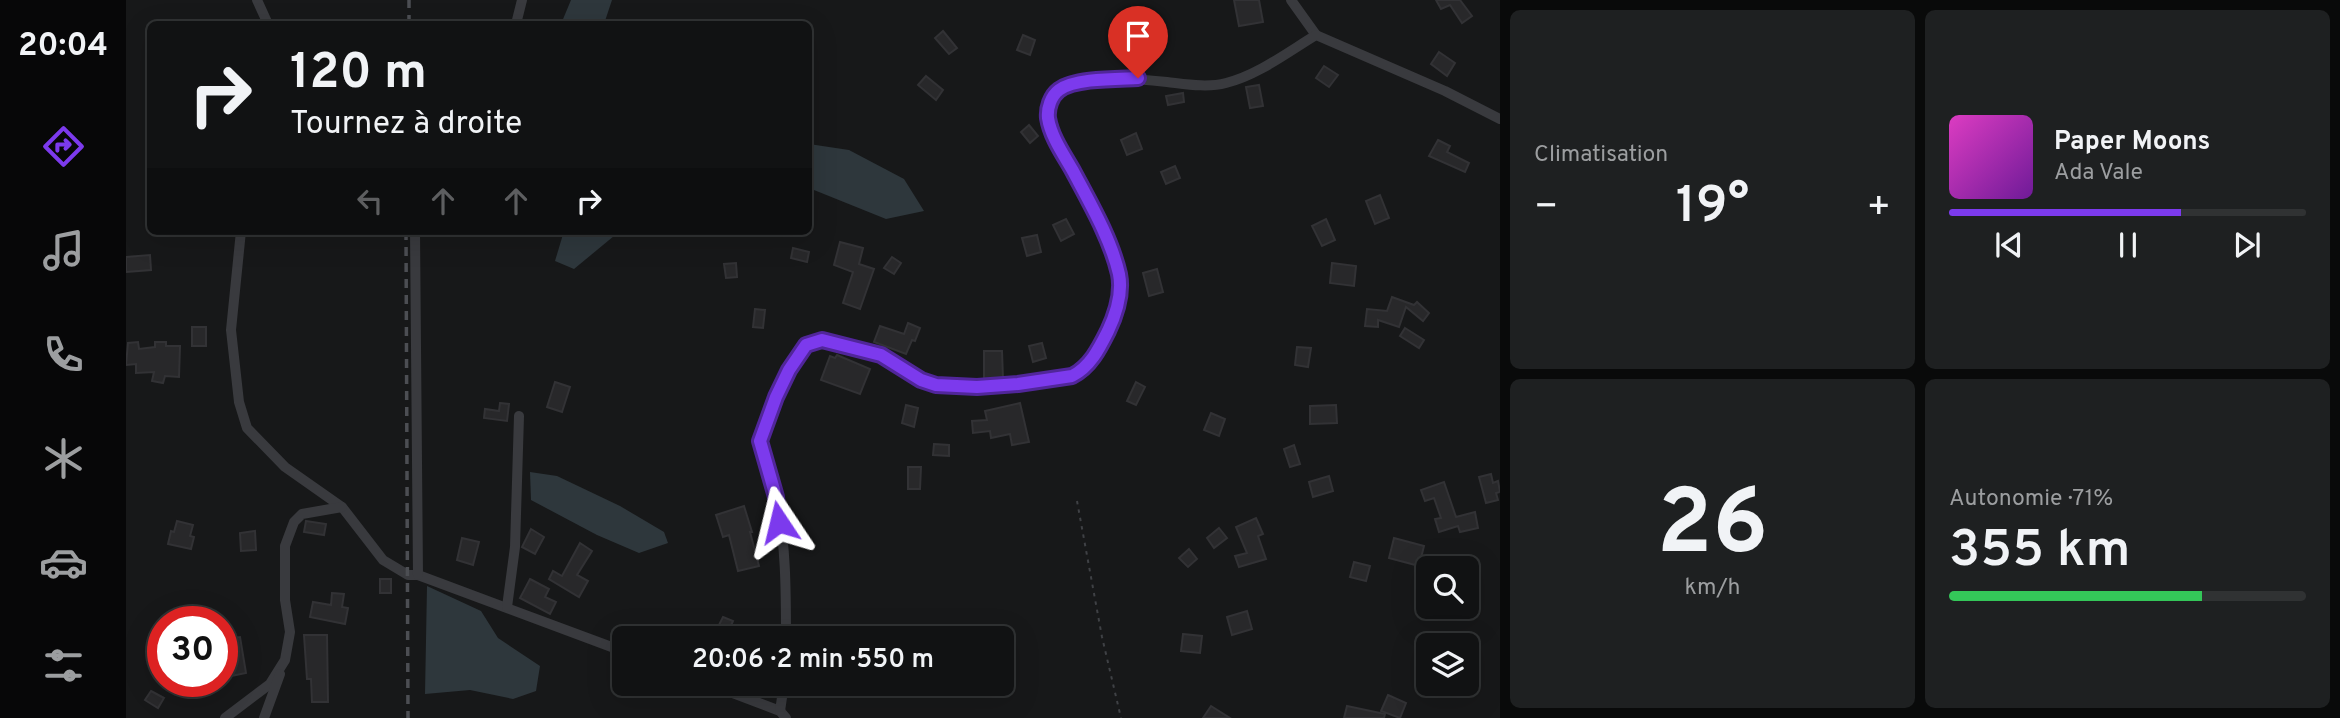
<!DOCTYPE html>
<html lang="fr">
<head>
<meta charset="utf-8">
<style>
	body { margin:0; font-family:Overpass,sans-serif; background:#1e2021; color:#f1f3f6; height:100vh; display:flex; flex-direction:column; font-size:26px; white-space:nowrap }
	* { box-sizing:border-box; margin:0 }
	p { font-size:23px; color:#9c9ea0 }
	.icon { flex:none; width:38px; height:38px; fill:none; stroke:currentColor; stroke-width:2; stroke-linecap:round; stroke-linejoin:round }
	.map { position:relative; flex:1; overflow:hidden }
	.details { display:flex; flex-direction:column; gap:10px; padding:10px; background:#090a0a; width:840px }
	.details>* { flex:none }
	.hud { position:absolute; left:21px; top:21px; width:665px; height:214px; border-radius:10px; box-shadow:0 7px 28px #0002,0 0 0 2px #303233; background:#111213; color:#f1f3f6; overflow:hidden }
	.buttons { position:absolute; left:1290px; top:556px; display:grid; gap:14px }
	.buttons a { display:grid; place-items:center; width:63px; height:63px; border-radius:10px; background:#111213; box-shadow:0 7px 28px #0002,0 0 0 2px #303233; font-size:35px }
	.speed { position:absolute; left:21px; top:606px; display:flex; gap:14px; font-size:35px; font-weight:700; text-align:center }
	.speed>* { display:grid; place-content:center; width:91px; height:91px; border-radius:50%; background:#111213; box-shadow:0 7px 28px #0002,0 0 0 2px #303233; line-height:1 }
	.speed .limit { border:10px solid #d22; background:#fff; color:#111 }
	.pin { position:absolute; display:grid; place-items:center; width:60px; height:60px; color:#fff; margin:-72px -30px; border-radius:50% 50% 50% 0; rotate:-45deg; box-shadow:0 0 7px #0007 }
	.pin .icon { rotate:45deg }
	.me { position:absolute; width:77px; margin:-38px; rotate:350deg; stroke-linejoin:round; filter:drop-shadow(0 0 5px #0008) }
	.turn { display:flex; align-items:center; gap:24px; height:147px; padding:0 28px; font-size:32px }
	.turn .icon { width:91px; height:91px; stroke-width:2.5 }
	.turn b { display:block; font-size:49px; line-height:60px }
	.lanes { display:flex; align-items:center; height:66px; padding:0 28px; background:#0003; justify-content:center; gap:35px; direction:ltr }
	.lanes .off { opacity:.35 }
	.big { font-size:52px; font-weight:600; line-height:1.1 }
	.details .card { flex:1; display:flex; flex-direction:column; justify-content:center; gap:10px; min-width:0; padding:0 24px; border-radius:10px; background:#1e2021 }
	.details .dial { align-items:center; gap:0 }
	.dial b { font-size:91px; line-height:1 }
	.song { display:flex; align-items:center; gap:21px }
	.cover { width:84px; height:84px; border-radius:10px; background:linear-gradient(135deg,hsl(310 70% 55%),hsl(280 70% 35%)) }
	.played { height:7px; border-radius:4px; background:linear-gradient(90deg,#7c3aed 65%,#303233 65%) }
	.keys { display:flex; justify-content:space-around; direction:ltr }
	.heat { display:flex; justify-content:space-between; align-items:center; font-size:38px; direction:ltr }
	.charge { height:10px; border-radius:5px; background:linear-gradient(90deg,#34c759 71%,#303233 0) }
	.details .tiles { flex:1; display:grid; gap:10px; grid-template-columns:repeat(2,1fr) }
	.trip { position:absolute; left:486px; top:626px; width:402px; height:70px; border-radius:10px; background:#111213; box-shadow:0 7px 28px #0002,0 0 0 2px #303233; font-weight:600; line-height:70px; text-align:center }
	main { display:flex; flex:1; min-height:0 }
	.tabs { display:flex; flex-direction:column; width:126px; justify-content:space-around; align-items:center; background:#070708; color:#9c9ea0 }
	.tabs .icon { width:49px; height:49px }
	.tabs .selected { color:#7c3aed }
	.tabs b { font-size:32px; color:#f1f3f6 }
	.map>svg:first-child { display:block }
	.water { fill:#2e373c }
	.building { fill:#28282a; stroke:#323235; stroke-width:2 }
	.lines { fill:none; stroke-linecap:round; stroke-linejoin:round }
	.path { stroke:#3f4145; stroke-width:2; stroke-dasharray:3.5 5; stroke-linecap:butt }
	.minor { stroke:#393a3e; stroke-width:10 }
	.rail { stroke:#4c4e53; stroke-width:3.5; stroke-dasharray:9 7; stroke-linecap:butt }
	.route-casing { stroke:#51269a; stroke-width:18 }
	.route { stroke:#7c3aed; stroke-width:12 }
</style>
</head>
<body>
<main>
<nav class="tabs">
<b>20:04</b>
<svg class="icon selected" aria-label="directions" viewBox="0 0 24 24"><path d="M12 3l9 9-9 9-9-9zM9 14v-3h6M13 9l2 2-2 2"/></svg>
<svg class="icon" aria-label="music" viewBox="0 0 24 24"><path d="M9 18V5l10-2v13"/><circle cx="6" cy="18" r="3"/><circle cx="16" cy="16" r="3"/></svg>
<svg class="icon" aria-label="phone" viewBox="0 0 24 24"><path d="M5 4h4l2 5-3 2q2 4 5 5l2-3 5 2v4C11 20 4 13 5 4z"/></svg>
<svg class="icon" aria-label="climate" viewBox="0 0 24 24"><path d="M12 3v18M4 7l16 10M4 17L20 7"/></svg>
<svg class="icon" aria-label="car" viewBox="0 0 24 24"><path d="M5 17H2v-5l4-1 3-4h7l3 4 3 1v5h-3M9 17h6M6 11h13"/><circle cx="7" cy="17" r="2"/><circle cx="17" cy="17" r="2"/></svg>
<svg class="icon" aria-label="filters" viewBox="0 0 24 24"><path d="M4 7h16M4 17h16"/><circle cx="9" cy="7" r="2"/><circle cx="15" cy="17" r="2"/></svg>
</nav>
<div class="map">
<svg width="1374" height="718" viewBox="0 0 1374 718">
	<rect width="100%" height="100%" fill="#171819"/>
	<g class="water">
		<path d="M445,0H486L478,24H435Z"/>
		<path d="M683,144L723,150L778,179L798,211L760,219L683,188Z"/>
		<path d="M438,231H494L448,269L429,261Z"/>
		<path d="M404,472L431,476L494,506L538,532L542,543L513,553L471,535L405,500Z"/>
		<path d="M301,586L355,611L372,638L414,666L410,691L387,699L344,690L299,694Z"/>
	</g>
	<g class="building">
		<path d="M1108,0H1133L1137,22L1113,26Z"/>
		<path d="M1310,0H1334L1346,16L1336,23L1324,5L1315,9Z"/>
		<path d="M817,31L831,48L823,54L809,38Z"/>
		<path d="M897,35L909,40L904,55L891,50Z"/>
		<path d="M1313,52L1329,63L1321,76L1305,64Z"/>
		<path d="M1198,66L1212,75L1203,87L1190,78Z"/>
		<path d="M800,76L817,90L810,100L792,85Z"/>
		<path d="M1133,85L1137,106L1124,108L1120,87Z"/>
		<path d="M1057,93L1058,102L1042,105L1040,96Z"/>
		<path d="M903,125L912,136L904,143L895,132Z"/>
		<path d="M1010,133L1016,149L1001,155L995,140Z"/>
		<path d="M1312,140L1324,146L1321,152L1343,163L1339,172L1303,156Z"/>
		<path d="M1049,166L1054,178L1040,184L1035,172Z"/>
		<path d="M1254,195L1263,218L1249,224L1240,201Z"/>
		<path d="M940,219L948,234L935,241L927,225Z"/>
		<path d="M1200,219L1209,240L1196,246L1186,226Z"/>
		<path d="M911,235L915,252L901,256L896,238Z"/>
		<path d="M714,242L737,248L733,264L748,269L734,309L717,303L727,272L708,265Z"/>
		<path d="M667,248L683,252L681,262L665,258Z"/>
		<path d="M24,255L25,270L0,272V257Z"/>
		<path d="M766,257L775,263L768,274L758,268Z"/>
		<path d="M610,263L611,277L600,278L598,264Z"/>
		<path d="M1206,263L1230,266L1228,286L1204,283Z"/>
		<path d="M1031,269L1037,292L1023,296L1017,273Z"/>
		<path d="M1266,297L1288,305L1291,302L1303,313L1297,321L1280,307L1273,327L1252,320V327L1239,326L1241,309L1261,311Z"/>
		<path d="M629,309L639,310L637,328L627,327Z"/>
		<path d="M782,323L794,328L789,341L786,340L780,354L748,342L754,326L778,334Z"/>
		<rect x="66" y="327" width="14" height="19"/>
		<path d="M1279,328L1298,340L1293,348L1274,336Z"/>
		<path d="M12,342L13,349L29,347V342H40V346H54L53,377L39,376L37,383L26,381L28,372L10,373V364L0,365L2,343Z"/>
		<path d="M916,343L920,358L907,362L903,346Z"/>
		<path d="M1171,347L1185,348L1182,367L1169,365Z"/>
		<path d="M858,351H876L877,379H858Z"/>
		<path d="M711,355L744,369L734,394L695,380L704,356L709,358Z"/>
		<path d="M429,382L444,387L436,412L421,407Z"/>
		<path d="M1010,382L1019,387L1010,405L1001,401Z"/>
		<path d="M374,403L383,404L381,421L358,418L359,409L373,411Z"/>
		<path d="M894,403L903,442L886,445L884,434L865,438L864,431L847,433L846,421L861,420L859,411Z"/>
		<path d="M780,405L792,408L788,427L776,423Z"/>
		<path d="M1210,405L1211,423L1184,424V406Z"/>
		<path d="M1085,413L1099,419L1093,436L1078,430Z"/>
		<path d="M808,444L823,445V456L807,455Z"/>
		<path d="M1168,445L1174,464L1164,467L1158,449Z"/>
		<path d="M782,467H795L794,489H782Z"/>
		<path d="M1365,474L1367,483L1372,481L1374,492L1370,493L1372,500L1360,503L1353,477Z"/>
		<path d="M1203,476L1207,491L1187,497L1183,482Z"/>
		<path d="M1318,482L1330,517L1349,512L1352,528L1334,532L1332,526L1313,532L1309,519L1315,518L1308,498L1299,501L1295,490Z"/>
		<path d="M618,506L626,532H624L633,566L612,571L603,535L597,537L590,515Z"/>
		<path d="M1130,518L1137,534L1132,536L1140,559L1113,567L1109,556L1121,553L1110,527Z"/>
		<path d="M51,521L67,525L64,536L68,537L65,549L42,544L45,531L48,532Z"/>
		<path d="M180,521L200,524L198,535L178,532Z"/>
		<path d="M1093,528L1101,538L1088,548L1081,538Z"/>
		<path d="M405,529L418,537L409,554L396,547Z"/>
		<path d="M129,531L130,550L115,551L114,533Z"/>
		<path d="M336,538L353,542L347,565L331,560Z"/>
		<path d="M1268,538L1298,546L1293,566L1263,558Z"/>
		<path d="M454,543L466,551L451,575L462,581L453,597L423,579L427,571L436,576Z"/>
		<path d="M1063,549L1071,559L1062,567L1053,558Z"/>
		<path d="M1228,562L1244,566L1240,581L1224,577Z"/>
		<rect x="254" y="579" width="11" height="14"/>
		<path d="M404,579L423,589L419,597L430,602L424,614L394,598Z"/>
		<path d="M206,593L218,594L216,607L222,608L219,624L184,617L187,602L205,605Z"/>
		<path d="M1121,611L1126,629L1106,635L1101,617Z"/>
		<path d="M597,617L607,621L599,639H586Z"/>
		<path d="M828,627L833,639H798V638Z"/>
		<path d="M1057,634L1076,636L1074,653L1055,651Z"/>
		<path d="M178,635H201L202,702H186L185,679H181Z"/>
		<path d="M114,637L120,673L105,676L99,639Z"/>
		<path d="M25,691L38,698L32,708L19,700Z"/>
		<path d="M1262,695L1280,703L1274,718L1255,711Z"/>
		<path d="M1085,706L1104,718H1077Z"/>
		<path d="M1221,706L1259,714L1258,718H1218Z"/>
	</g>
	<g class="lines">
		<path class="path" d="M951,501L976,637L995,718"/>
		<g class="minor">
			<path d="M131,0L142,24"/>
			<path d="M1165,0L1190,35"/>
			<path d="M390,24L396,0"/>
			<path d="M115,231L105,330L113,402L121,428L159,467L216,507L257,560L282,575H292L499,652"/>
			<path d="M289,231L292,575"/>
			<path d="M381,607L389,547L393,416"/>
			<path d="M660,639C660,592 660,542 650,496C647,482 634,452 635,440C637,418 651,395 661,376C665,367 673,350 681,344C696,334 742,348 757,356C774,365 789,379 808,384C852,395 903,383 946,376C962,368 972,352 979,336C988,317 995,300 993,279C990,249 966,207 952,180C942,162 917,128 922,106C923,100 930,94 934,89C968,75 1005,78 1041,82C1059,84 1081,88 1100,83C1132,75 1162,52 1190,35L1319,91L1374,119"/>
			<path d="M583,684L654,711L660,718"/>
			<path d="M654,711L658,684"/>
			<path d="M99,718L144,684L159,660L164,632L159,600V546L168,522L176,514L216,507"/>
			<path d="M138,718L154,674"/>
		</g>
		<g class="rail">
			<path d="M283,24V0"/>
			<path d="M280,231L282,718"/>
		</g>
	</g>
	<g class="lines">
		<defs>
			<path id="route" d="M653,522L650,497L634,441L650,397L663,370L680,345L696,340L755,355L795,380L810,385L851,387L892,384L946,376C964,367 973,349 982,331C990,314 997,294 993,274C985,239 964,203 947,171C938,155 925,137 922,118C921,108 925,96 933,90C949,78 992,79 1012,78"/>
		</defs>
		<use href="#route" class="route-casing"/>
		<use href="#route" class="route"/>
	</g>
</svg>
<div class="buttons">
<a><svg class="icon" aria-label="search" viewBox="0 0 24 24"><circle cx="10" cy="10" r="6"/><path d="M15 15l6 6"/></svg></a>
<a><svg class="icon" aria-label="layers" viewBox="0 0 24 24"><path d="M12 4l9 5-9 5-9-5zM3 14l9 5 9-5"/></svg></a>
</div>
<div class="speed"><div class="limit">30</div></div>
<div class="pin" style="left:1012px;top:78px;background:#d93025"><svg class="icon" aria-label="arrive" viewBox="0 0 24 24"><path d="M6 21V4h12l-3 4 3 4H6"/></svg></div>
<svg class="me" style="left:653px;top:522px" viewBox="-20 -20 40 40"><path d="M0-17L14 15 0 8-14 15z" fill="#7c3aed" stroke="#fff" stroke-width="4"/></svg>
<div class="trip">20:06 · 2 min · 550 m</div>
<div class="hud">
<div class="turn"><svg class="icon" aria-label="right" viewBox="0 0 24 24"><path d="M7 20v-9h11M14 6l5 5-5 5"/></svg><div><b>120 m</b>Tournez à droite</div></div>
<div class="lanes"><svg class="icon off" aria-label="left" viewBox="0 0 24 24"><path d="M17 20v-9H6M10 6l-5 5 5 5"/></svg><svg class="icon off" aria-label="ahead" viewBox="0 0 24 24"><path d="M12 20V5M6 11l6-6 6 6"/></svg><svg class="icon off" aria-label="ahead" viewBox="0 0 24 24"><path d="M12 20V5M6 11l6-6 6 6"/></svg><svg class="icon" aria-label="right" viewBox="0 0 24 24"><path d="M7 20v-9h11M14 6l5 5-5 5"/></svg></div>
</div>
</div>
<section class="details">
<div class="tiles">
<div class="card"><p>Climatisation</p>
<div class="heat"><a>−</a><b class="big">19°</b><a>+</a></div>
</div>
<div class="card">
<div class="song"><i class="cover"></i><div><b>Paper Moons</b><p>Ada Vale</p></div></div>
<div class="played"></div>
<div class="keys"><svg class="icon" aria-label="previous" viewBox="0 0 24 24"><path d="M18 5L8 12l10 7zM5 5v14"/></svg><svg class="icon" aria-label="pause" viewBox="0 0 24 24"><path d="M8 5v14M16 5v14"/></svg><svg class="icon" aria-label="next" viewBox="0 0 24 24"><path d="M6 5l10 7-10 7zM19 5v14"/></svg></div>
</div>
<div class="card dial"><b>26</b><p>km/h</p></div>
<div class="card"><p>Autonomie · 71%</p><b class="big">355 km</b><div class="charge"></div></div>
</div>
</section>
</main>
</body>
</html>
